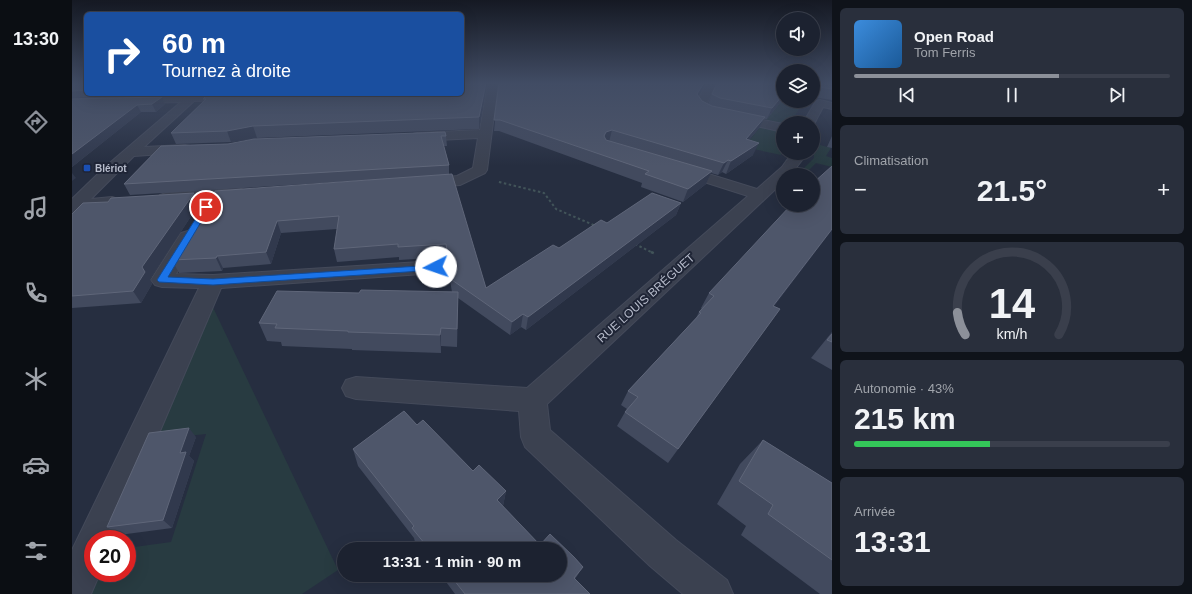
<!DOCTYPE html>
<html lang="fr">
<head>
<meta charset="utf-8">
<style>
	body { margin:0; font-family:Helvetica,sans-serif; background:#292f3c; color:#f1f3f6; height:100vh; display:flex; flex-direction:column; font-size:15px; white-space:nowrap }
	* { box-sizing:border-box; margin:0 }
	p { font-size:13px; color:#a0a4ab }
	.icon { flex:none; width:22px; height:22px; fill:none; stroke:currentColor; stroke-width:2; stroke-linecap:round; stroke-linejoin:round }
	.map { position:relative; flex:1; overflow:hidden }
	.drawer { display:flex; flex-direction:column; gap:8px; padding:8px; background:#0f131a; width:360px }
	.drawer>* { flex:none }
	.banner { position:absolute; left:12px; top:12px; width:380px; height:84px; border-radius:6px; box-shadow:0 4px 16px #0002,0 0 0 1px #3a3f4c; background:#1a4fa0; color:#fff; overflow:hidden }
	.tools { position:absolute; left:704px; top:12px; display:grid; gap:8px }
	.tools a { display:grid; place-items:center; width:44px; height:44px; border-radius:50%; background:#1c2230; box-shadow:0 4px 16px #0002,0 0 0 1px #3a3f4c; font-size:20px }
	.speed { position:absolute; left:12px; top:530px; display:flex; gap:8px; font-size:20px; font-weight:700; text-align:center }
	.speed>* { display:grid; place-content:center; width:52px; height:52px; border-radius:50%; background:#1c2230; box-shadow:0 4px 16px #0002,0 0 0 1px #3a3f4c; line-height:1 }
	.speed .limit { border:6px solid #d22; background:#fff; color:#111 }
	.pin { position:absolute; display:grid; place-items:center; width:34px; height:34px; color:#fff; margin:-17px; border:2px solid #fff; border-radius:50%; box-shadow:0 1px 4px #0007 }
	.me { position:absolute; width:44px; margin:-22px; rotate:266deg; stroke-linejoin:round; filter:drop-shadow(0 0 3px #0008) }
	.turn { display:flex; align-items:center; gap:14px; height:84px; padding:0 12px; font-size:18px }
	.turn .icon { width:52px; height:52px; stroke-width:2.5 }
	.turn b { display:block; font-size:28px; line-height:34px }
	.big { font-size:30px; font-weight:600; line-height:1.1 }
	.drawer .tile { flex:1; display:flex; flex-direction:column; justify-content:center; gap:6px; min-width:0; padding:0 14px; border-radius:6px; background:#292f3c }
	.drawer .dial { align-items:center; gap:0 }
	.dial svg { height:104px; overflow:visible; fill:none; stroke:#3a3f4c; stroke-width:7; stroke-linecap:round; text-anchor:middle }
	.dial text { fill:#f1f3f6; stroke:none }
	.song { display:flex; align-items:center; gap:12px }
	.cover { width:48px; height:48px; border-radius:6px; background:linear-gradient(135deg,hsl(210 70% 55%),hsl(210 70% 35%)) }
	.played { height:4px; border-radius:2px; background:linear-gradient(90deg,#8c9099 65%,#3a3f4c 65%) }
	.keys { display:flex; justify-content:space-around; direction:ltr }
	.heat { display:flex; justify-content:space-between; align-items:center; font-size:22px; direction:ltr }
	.charge { height:6px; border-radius:3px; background:linear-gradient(90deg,#34c759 43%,#3a3f4c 0) }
	.trip { position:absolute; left:265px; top:542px; width:230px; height:40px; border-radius:20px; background:#1c2230; box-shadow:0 4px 16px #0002,0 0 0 1px #3a3f4c; font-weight:600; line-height:40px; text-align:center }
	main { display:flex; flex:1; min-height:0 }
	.tabs { display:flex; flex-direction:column; width:72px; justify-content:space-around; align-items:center; background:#0b0e13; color:#a0a4ab }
	.tabs .icon { width:28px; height:28px }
	.tabs .on { color:#8c9099 }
	.tabs b { font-size:18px; color:#f1f3f6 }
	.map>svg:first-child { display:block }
	.green { fill:#283b41 }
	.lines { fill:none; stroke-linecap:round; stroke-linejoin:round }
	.minor-casing { stroke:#444a5a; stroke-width:2 }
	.path-far2 { stroke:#425459; stroke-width:1.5; stroke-dasharray:2 2; stroke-linecap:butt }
	.path-far1 { stroke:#425459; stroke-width:2; stroke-dasharray:2.5 2.5; stroke-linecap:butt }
	.path { stroke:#425459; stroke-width:2.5; stroke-dasharray:3 3; stroke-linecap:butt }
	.minor { fill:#3b4150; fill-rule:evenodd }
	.wall { fill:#424a5e }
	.shaded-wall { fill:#31394d }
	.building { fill:#4e566a; stroke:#5f6679 }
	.route { fill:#1a73e8; stroke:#114b97 }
	.transit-dot { fill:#1a4fb4; stroke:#1f2536; stroke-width:1.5 }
	.labels { text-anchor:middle; stroke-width:4; stroke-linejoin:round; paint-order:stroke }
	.far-poi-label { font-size:10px; font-weight:bold; fill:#b7bccb; stroke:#1f2536; text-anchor:start }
	.street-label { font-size:12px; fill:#b7bccb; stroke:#1f2536 }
</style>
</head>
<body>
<main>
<nav class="tabs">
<b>13:30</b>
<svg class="icon on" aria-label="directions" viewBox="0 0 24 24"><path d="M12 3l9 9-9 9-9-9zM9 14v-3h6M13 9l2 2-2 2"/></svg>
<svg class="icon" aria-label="music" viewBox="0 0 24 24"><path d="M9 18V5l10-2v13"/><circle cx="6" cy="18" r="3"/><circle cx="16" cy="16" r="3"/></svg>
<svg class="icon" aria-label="phone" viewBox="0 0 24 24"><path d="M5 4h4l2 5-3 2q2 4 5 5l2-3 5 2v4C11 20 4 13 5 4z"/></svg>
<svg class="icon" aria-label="climate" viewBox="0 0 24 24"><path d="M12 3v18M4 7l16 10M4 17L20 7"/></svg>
<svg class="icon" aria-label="car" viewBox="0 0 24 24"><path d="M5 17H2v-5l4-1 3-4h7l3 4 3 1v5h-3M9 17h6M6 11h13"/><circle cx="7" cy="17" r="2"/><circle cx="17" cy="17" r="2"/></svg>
<svg class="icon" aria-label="filters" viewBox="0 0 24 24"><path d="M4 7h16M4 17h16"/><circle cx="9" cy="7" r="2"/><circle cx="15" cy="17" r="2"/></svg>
</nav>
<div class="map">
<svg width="760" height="594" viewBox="0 0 760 594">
	<rect width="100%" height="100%" fill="#262e40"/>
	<g class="green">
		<path d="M711,98V101H732L718,123L711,124L693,121Z"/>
		<path d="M688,127L710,132L711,135L707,140L711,150L709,155L672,147Z"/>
		<path d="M741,143L759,148L754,156L760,158V167L744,163L734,173L729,171L742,158Z"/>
		<path d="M137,299L266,570L230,594H9L21,573H55V548L99,542L134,434L77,440Z"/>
	</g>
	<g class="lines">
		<defs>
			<g id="minor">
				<path d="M416,83H426L415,170L413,173L388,185L352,188L347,186L344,183L347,180L385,176L401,168L406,138L345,141L341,140L339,137L341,134L345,133L408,130Z"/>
				<path d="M635,83H645L634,105L643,110L711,124V132L636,115L627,111L623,105Z"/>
				<path d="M158,94L166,95L167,97L162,100L122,101L72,147L113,145L118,146L120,149L118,152L62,156L19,199L40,197L46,199L48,202L46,205L9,210L6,213L0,214V199L33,167L109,102L0,105V99Z"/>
				<path d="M748,100L760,103V109L751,107L741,126V123H731L744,101Z"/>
				<path d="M720,153H734V155L720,173L718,175H711V182L475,404L478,430L604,540L655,580L661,594H611L578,566L453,447L449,437L447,411L284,399L274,396L270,388L274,380L284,377L455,388L676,196L604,173L602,170L604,167L609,166L614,167L685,189L710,167Z"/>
				<path d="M169,189L175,191L177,194L175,197L94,203L88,201L86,198L88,195L94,193Z"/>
				<path d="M116,231L123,233L125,237L104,274L141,275L364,261L371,263L374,267L371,271L364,273L149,288L42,539H21V573H28L19,594H0V550L127,288L90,287L83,285L79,280L109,233Z"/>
			</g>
		</defs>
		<use href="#minor" class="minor-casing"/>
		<path class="path-far2" d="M427,182L430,183"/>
		<g class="path-far1">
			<path d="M427,182L472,193L484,209L524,226"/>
			<path d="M563,244L581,253"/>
		</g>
		<path class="path" d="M579,252L584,254"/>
		<use href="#minor" class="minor"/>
	</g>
	<g class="wall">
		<path d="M0,83H14V94H105L0,98Z"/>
		<path d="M390,83H415L414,84L413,93L407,129L185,138L159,142L104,144L99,133L132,101L131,99L390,94Z"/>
		<path d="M427,83H530V84H536L537,83H634L627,96L630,101L636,104L640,94L711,83V99L695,119H692L687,128L677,140L681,155L654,174L650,172L646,175L639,173L634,184L611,202L569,187L570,183L427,131H422Z"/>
		<path d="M741,83H760V100L741,97Z"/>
		<path d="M90,97L93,104L84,112H69L0,167V99Z"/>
		<path d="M374,136L375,146H372L377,165V174L414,288L487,248L535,223L609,203L604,215L454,330L449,327L438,335L386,298L385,347L369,346V353L280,350V349L210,346L209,342L195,341L187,323L287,293L380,292L374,257L327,260V257L265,262L262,249L265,229L209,233L199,264L151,268L150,271L107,273L100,260L298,180L58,195L52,184L89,146Z"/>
		<path d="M760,136V148L755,147Z"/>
		<path d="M127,204L78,279L80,284L69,303L0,308V214Z"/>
		<path d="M637,293L702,306L708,309L596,463L545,426L553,412L555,409L549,405L556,391L624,318L627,312L630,309L629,308Z"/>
		<path d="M760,332V370L739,358Z"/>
		<path d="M332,411L345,425L351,420L401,471L407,465L434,491L431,506L468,545L478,534L502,557L511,567L503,579L518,594H383L369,575H488V549H348L343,542L342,538L286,466L281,449Z"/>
		<path d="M124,437L117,456L122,461L100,528L47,535L35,527Z"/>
		<path d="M691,440L760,483V594H748L669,535L674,526L645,504L668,464Z"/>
	</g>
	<g class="shaded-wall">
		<path d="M414,83L413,93L407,129V117Z"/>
		<path d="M632,83H634L622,104L625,94Z"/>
		<path d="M711,95V99L695,119L700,108Z"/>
		<path d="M90,97L93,104L84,112L80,104Z"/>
		<path d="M65,105L69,112L0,167V154Z"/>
		<path d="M693,117L687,128L668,151L674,139Z"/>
		<path d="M181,126L185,138L159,142L155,131Z"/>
		<path d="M540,130L537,142L531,143L532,136L534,132Z"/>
		<path d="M687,143L681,155L654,174L659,161Z"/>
		<path d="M656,160L650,172L646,175L652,163Z"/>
		<path d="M640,171L634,184L611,202L616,189Z"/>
		<path d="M0,173L4,178L0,181Z"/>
		<path d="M122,193L127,204L78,279L80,284L69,303L61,291L70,267Z"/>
		<path d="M609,203L604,215L454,330L456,317Z"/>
		<path d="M205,221L209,233L199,264L194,252Z"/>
		<path d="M760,229V230L691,321L701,306Z"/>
		<path d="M145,256L151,268L150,271L144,258Z"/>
		<path d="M386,292V310L385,347V329Z"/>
		<path d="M451,314L449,327L438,335L440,322Z"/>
		<path d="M369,328V353L368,335Z"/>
		<path d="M117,428L124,437L117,456L122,461L100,528L91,520L108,453Z"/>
		<path d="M434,491L431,506L425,500Z"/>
	</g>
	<g class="building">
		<path d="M0,83H14V90L0,91Z"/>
		<path d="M414,83L407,117L181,126L155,131L99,133L134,99H131L136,94H390V84Z"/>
		<path d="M427,83H528V84H536L537,83H632L625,94L630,101L640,106L693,117L674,139L687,143L659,161L656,160L652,163L540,130L534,132L532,136L534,140L640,171L616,189L573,174L577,171L428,120H422Z"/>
		<path d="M645,83H711V95L700,108L648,98L640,94Z"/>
		<path d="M741,83H760V89L741,86Z"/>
		<path d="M90,97L80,104L65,105L0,154V99Z"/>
		<path d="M373,132L374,136H369L377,165L52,184L89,146L156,144L182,139Z"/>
		<path d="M760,166V229L701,306L708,309L606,449L553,412L566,397L556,391L629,313L627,312L642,296L637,293L719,205H741V183Z"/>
		<path d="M380,174L414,288L481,245L487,248L529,220L535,223L580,193L609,203L456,317L451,314L440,322L380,280L374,244L326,247V244L262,249L267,216L205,221L194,252L145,256L144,258L100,260L143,191Z"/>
		<path d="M122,193L70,267L73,272L61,291L0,296V214L11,203L36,202L39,198Z"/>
		<path d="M289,290L386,292L385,329L369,328L368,335L276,332V331L203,328L205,324L187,323L205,291L287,293Z"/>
		<path d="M760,334V342L755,340Z"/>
		<path d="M332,411L345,425L351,420L401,471L407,465L434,491L425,500L468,545L478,534L502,557L511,567L502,578L518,594H393L378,575H488V549H357L340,528L342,526L281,449Z"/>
		<path d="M117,428L108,453L114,452L91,520L35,527L77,433Z"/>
		<path d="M691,440L760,483V560L696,514L701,505L667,481Z"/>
	</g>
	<linearGradient id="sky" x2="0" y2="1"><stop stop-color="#151923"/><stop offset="0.5" stop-color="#414c64"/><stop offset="1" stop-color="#414c64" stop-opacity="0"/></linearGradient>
	<rect width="760" height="166" fill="url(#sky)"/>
	<path class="route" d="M134,205L138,207L96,277L141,279L364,265L369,267L364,270L141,285L87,282L85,280L131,207Z"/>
	<rect class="transit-dot" x="11" y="164" width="8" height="8" rx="2"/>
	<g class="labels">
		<g class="far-poi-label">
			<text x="23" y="172">Blériot</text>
		</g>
		<g class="street-label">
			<text transform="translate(574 298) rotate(-42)" y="4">RUE LOUIS BRÉGUET</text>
		</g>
	</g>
</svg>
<div class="tools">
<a><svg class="icon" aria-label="sound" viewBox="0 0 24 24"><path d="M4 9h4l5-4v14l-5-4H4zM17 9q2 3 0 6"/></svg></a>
<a><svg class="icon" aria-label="layers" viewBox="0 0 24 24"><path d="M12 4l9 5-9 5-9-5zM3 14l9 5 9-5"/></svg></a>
<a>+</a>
<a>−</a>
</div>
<div class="speed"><div class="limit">20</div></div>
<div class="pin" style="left:134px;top:207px;background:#d93025"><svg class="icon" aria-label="arrive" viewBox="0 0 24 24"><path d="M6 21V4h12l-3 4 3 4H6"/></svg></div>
<svg class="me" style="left:364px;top:267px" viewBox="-20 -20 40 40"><circle r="19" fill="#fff"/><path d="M0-13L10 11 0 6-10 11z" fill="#1a73e8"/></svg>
<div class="trip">13:31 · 1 min · 90 m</div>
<div class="banner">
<div class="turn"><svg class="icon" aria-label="right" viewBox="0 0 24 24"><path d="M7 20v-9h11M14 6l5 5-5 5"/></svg><div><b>60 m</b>Tournez à droite</div></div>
</div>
</div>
<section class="drawer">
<div class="tile">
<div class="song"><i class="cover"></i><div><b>Open Road</b><p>Tom Ferris</p></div></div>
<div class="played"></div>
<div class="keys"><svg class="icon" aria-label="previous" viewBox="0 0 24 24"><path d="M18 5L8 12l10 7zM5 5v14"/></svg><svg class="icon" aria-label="pause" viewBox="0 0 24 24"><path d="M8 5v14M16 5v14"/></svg><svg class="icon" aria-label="next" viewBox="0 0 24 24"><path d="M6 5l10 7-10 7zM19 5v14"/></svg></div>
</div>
<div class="tile"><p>Climatisation</p>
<div class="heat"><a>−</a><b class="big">21.5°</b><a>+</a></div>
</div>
<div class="tile dial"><svg viewBox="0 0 100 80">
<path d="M14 69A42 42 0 1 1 86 69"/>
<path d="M14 69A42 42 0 0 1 8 52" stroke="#8c9099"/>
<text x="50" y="56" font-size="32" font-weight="700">14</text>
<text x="50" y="72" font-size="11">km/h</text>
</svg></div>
<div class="tile"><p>Autonomie · 43%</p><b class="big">215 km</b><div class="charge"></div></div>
<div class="tile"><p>Arrivée</p><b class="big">13:31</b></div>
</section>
</main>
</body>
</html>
